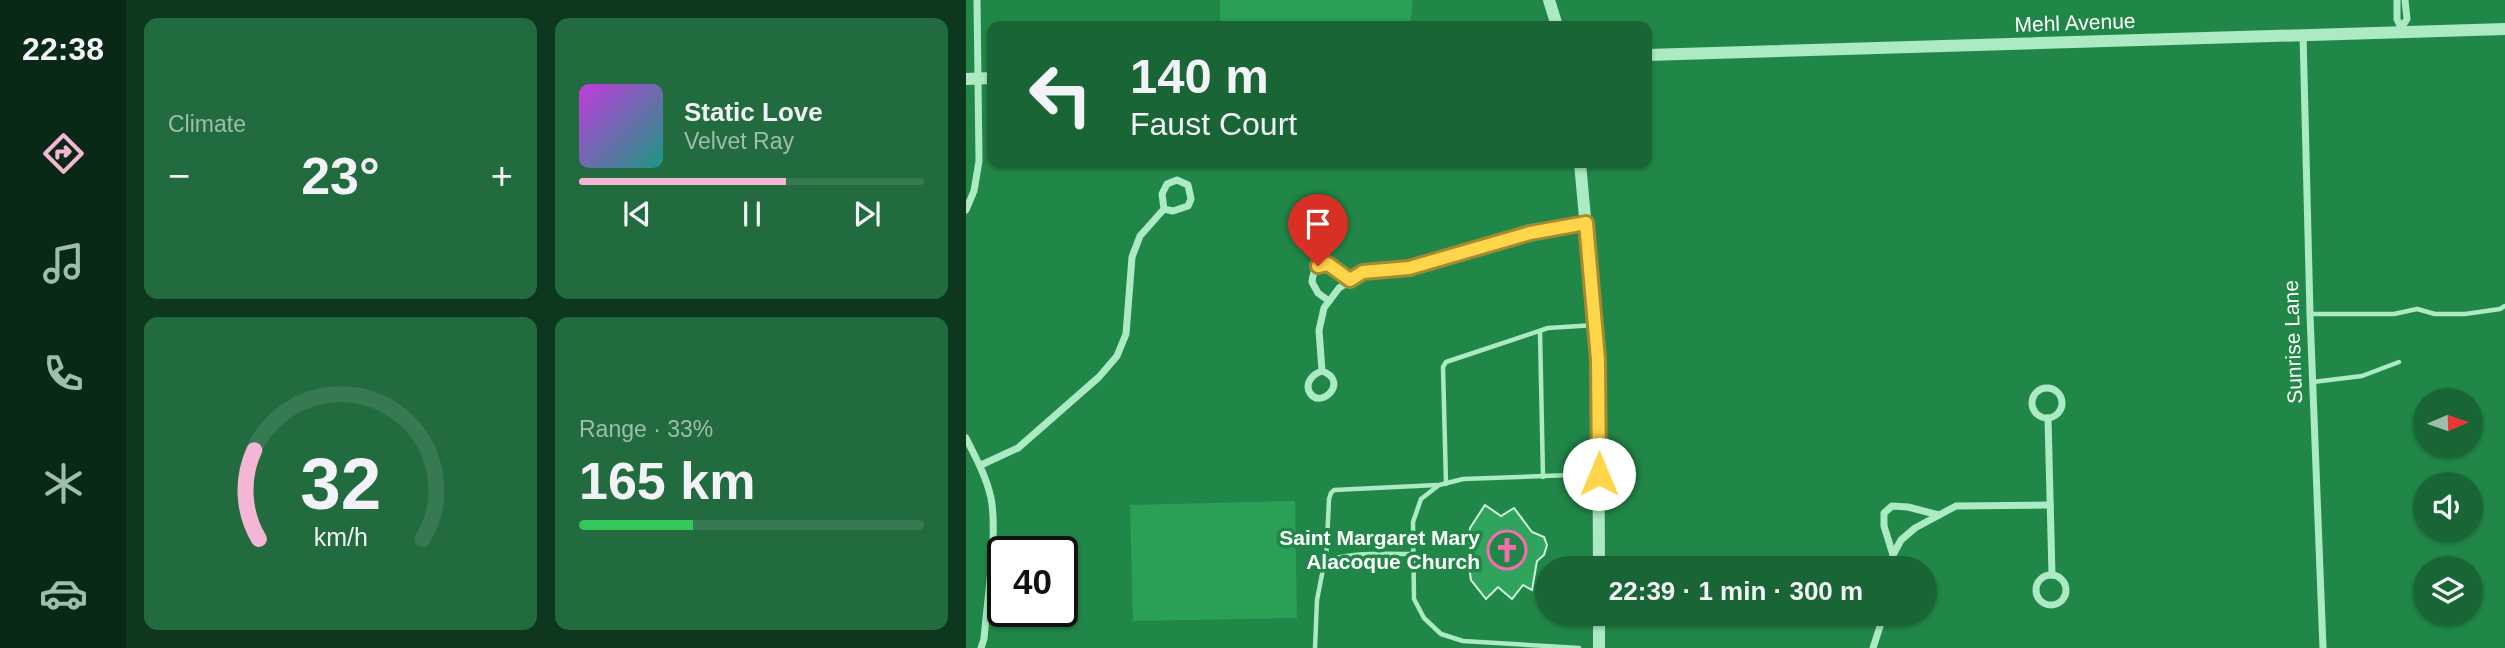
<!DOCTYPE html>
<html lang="en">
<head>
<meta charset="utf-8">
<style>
	body { margin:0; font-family:Arial,sans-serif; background:#226b3e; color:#f1f3f6; height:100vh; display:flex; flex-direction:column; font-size:26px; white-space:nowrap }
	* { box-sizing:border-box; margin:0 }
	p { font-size:23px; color:#9fbdad }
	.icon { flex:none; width:38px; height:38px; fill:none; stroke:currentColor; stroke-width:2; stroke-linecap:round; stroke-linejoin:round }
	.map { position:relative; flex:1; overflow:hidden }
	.side { display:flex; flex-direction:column; gap:18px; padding:18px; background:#0e381e; width:840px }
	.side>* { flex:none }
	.top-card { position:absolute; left:21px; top:21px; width:665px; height:147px; border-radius:14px; box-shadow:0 2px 5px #0004; background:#196536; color:#f1f3f6; overflow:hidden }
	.needle { width:46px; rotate:88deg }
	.buttons { position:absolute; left:1447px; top:388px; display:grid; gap:14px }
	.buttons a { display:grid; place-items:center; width:70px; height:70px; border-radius:50%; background:#196536; box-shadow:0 2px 5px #0004; font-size:35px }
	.speed { position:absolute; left:21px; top:536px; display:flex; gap:14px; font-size:35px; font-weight:700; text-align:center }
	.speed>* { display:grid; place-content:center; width:91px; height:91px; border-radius:50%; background:#196536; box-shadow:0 2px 5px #0004; line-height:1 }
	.speed .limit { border:4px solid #111; border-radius:10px; background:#fff; color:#111 }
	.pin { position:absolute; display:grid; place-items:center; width:60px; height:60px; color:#fff; margin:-72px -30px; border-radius:50% 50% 50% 0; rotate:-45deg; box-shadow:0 0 7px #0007 }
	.pin .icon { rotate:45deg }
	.me { position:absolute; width:77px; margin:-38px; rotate:0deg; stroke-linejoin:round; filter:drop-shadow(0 0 5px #0008) }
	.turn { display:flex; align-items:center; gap:24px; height:147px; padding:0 28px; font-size:32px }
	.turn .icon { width:91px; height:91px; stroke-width:2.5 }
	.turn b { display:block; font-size:49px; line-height:60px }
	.big { font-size:52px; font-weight:700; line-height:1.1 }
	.side .tile { flex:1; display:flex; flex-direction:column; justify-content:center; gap:10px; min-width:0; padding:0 24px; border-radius:14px; background:#226b3e }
	.side .dial { align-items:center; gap:0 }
	.dial svg { height:182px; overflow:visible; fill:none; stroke:#377951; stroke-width:7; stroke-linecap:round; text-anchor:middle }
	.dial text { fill:#f1f3f6; stroke:none }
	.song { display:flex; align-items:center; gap:21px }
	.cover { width:84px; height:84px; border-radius:10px; background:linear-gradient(135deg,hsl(290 70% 55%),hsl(170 70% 35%)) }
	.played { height:7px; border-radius:4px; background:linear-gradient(90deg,#f4b6d5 60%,#377951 60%) }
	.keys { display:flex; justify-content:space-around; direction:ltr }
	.heat { display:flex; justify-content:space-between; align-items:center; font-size:38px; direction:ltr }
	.charge { height:10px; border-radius:5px; background:linear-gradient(90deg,#34c759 33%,#377951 0) }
	.side .tiles { flex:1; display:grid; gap:18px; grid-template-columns:repeat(2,1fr) }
	.trip { position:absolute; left:569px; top:556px; width:402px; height:70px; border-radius:35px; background:#196536; box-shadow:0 2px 5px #0004; font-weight:700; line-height:70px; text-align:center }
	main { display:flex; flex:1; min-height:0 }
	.dock { display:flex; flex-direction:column; width:126px; justify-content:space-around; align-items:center; background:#0a2816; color:#9fbdad }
	.dock .icon { width:49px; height:49px }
	.dock .selected { color:#f4b6d5 }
	.dock b { font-size:32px; color:#f1f3f6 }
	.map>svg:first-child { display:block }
	.green { fill:#2a9f56 }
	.building { fill:#30a45c; stroke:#cff7de; stroke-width:2 }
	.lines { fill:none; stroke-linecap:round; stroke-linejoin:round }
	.service { stroke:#abeac2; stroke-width:4.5 }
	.minor { stroke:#abeac2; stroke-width:7 }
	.tertiary { stroke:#abeac2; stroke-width:12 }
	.route-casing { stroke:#a68a30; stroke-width:18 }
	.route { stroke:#ffd54a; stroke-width:12 }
	.labels { text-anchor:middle; stroke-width:7; stroke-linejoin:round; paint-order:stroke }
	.street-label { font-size:21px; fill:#fff; stroke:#218748 }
	.poi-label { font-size:21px; font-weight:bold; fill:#fff; stroke:#218748; text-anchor:end }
</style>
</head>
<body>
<main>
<nav class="dock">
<b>22:38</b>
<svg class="icon selected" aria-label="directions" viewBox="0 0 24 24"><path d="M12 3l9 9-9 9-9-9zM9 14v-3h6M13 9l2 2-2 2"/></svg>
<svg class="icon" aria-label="music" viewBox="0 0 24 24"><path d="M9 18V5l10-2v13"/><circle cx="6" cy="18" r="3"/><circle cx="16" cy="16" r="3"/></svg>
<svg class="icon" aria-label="phone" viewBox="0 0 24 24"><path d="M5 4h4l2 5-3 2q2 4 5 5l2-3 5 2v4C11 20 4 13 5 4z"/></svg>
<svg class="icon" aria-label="climate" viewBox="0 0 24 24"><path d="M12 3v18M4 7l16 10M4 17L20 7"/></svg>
<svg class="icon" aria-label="car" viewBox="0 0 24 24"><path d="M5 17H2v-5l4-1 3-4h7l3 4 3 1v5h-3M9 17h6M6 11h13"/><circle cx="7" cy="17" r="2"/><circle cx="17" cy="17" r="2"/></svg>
</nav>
<section class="side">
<div class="tiles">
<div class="tile"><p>Climate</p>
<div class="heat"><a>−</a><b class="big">23°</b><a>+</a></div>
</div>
<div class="tile">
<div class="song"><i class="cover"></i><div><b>Static Love</b><p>Velvet Ray</p></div></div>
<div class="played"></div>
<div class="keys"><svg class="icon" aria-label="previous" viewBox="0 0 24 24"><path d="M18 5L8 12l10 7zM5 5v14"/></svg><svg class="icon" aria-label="pause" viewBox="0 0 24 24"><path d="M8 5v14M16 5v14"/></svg><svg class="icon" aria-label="next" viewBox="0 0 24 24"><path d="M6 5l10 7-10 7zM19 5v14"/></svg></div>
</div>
<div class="tile dial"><svg viewBox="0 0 100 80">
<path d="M14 69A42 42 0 1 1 86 69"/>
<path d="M14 69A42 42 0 0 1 12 30" stroke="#f4b6d5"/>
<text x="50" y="56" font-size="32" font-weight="700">32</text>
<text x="50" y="72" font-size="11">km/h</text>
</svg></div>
<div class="tile"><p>Range · 33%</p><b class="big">165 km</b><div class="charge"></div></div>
</div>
</section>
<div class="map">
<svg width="1539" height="648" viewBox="0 0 1539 648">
	<rect width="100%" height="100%" fill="#218748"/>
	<g class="green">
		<path d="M254,0H447L444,26H254Z"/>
		<path d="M329,501L331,618L167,621L164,505Z"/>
	</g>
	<path class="building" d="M519,505L535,516L548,508L566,532L578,537L581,545L578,555L571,561L566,590L557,585L546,599L532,587L520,599L505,580L501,554L504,528Z"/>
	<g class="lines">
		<g class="service">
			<path d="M1344,314H1428L1451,309L1469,314H1499L1534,309L1539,306"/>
			<path d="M574,331L577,477"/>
			<path d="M1347,382L1396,376L1433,362"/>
			<path d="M480,484L477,367L480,362L582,328L629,325"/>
			<path d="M360,562L363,499L365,493L368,490L471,485"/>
			<path d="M349,648L351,600L358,564C372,551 427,554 447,554"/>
			<path d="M613,648L497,641L475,634L458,618L448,599L447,522L455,499L473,485L497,479L632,474"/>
		</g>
		<g class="minor">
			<path d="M1431,0V19L1437,32"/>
			<path d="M1436,27L1441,19L1439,0"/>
			<path d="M1337,35L1344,314L1357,648"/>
			<path d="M0,210L8,191L13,161L11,0"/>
			<path d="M363,301L352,293L346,282C347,270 351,266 362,263L384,280"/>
			<path d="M356,371C347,374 338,383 344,393C355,410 384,381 356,371L353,330L358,308L373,288L397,272L444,268L564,233L620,223"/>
			<circle cx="1081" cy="403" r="15"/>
			<path d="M1082,418L1086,575"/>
			<path d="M0,438C10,458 20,476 25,498C32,534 21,600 18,639L15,648"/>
			<path d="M15,465L52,448L133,377L151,356L160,334L166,257L174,236L198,209L207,211L222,206L225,199L222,185L211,180L201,184L196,194L198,209"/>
			<path d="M927,555L918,526V513L926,506L942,507L973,515"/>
			<path d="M924,569L927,555L935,540L949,528L990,506L1084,505"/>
			<circle cx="1085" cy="590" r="15"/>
			<path d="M907,648L918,614"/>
		</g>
		<g class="tertiary">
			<path d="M583,0L591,26"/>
			<path d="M681,55L1539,29"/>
			<path d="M0,79L26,78"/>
			<path d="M614,163L632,360L633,569"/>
			<path d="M633,614V648"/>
		</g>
	</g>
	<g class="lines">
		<defs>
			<path id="route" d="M352,266L362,264L384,280L397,272L443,268L564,233L620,223L632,360L633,474"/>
		</defs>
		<use href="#route" class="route-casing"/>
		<use href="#route" class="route"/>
	</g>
	<defs>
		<symbol id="church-ring" viewBox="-11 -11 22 22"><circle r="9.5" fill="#218748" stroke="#f76cad" stroke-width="1.5"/><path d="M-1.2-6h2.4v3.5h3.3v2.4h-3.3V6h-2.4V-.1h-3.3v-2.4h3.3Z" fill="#f76cad"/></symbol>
	</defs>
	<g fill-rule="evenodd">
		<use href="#church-ring" x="519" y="528" width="44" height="44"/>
	</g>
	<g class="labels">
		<g class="street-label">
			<text transform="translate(1109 23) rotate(-2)" y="7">Mehl Avenue</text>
			<text transform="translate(1327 342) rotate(-92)" y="7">Sunrise Lane</text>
		</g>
		<g class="poi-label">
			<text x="514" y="545">Saint Margaret Mary<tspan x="514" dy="24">Alacoque Church</tspan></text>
		</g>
	</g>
</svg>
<div class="buttons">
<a><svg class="needle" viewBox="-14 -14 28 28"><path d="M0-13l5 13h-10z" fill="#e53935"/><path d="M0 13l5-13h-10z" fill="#9fbdad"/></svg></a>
<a><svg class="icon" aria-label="sound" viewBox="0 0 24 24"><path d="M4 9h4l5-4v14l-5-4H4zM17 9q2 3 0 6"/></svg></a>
<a><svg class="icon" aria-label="layers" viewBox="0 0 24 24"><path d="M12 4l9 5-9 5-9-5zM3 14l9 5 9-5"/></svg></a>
</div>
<div class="speed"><div class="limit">40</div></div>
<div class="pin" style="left:352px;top:266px;background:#d93025"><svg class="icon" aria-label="arrive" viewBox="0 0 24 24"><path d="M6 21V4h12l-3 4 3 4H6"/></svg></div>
<svg class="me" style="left:633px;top:474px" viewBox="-20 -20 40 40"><circle r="19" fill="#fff"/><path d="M0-13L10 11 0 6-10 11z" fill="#ffd54a"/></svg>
<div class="trip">22:39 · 1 min · 300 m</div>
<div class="top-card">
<div class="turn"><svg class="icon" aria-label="left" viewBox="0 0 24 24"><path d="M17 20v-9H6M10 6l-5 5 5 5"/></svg><div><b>140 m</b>Faust Court</div></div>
</div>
</div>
</main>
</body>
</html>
